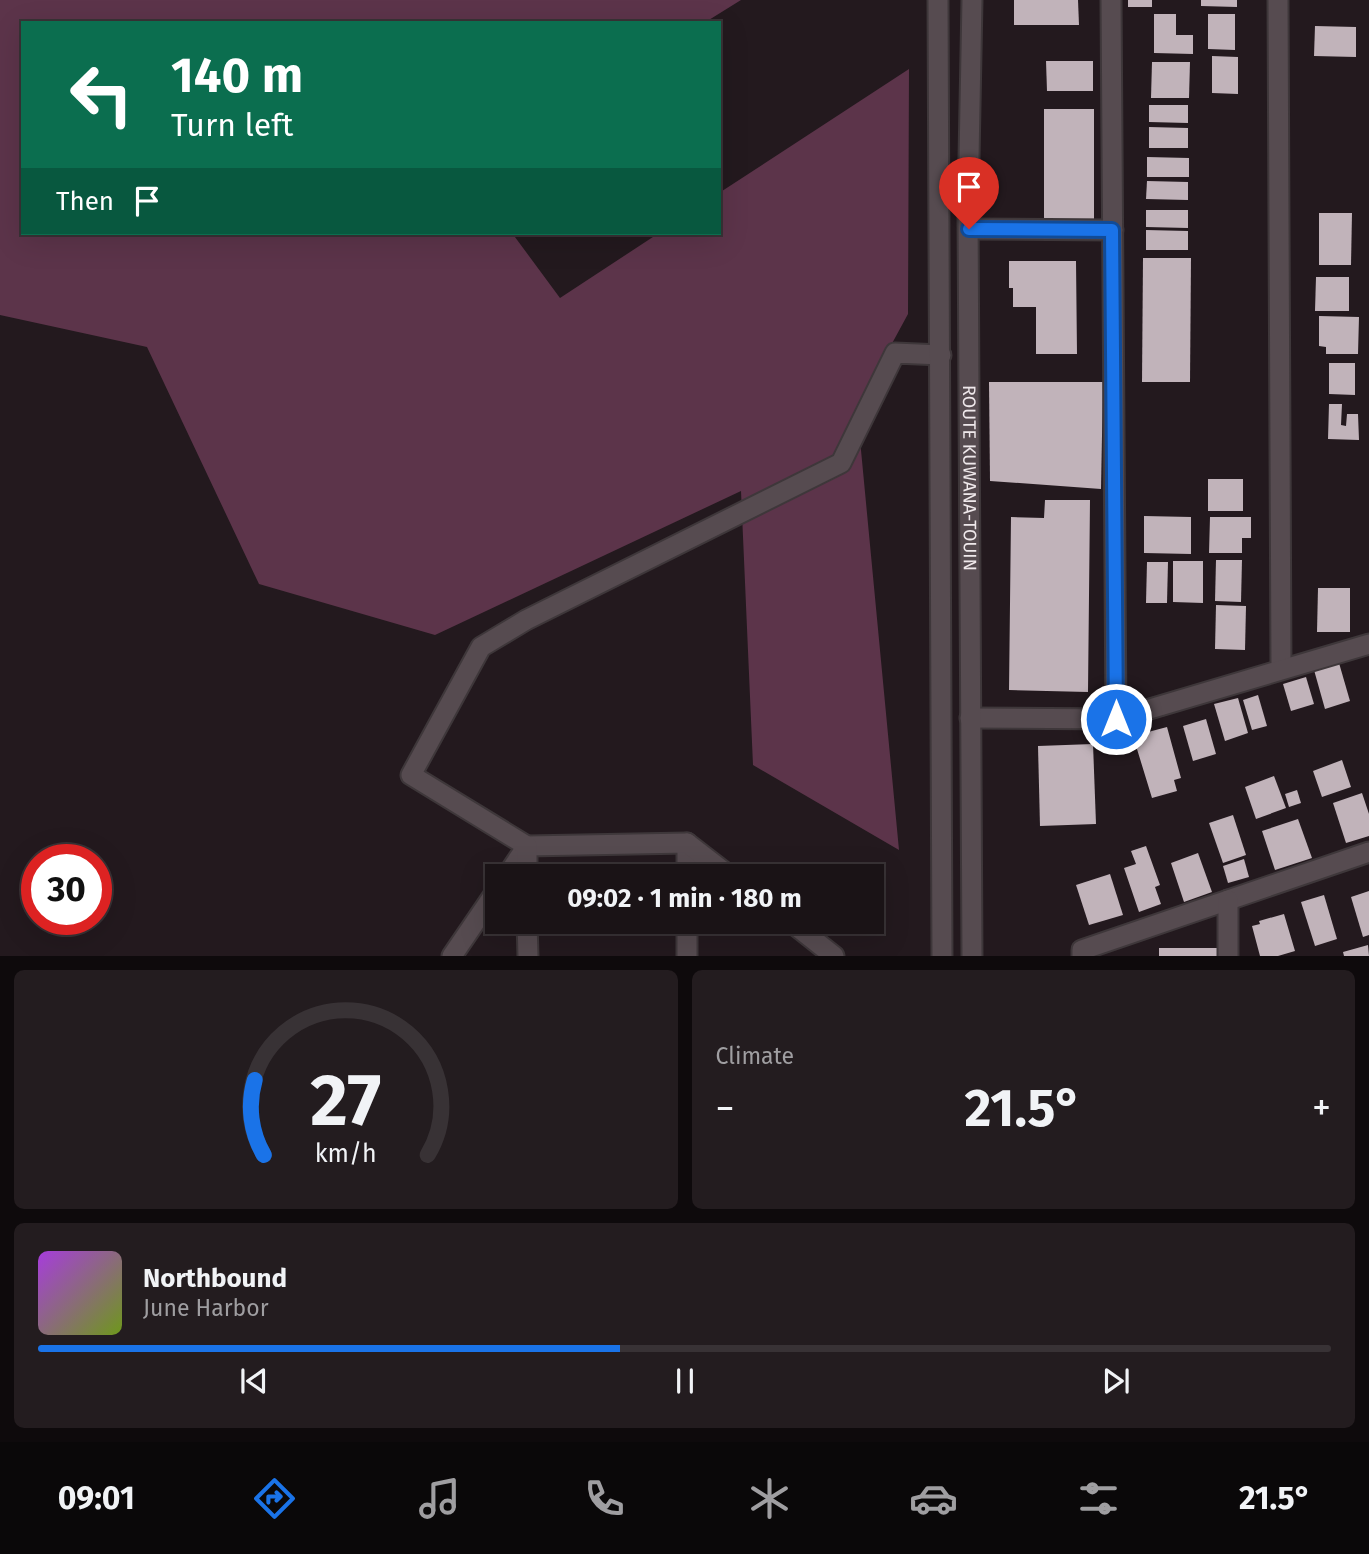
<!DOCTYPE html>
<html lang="en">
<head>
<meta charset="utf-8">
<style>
	body { margin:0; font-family:"Fira Sans",sans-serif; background:#231c1f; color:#f1f3f6; height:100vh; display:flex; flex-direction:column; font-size:26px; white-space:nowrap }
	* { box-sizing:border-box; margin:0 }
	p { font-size:23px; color:#9f9ea1 }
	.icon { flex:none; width:38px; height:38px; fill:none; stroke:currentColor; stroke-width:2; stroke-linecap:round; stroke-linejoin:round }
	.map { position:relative; height:956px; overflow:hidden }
	.details { display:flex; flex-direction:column; gap:14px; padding:14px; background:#0e0a0c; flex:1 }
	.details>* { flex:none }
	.guide { position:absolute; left:21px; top:21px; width:700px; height:214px; border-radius:0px; box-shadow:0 7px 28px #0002,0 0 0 2px #383235; background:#0b6e4f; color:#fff; overflow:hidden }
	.speed { position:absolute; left:21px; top:844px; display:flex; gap:14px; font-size:35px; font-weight:700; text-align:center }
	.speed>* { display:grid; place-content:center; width:91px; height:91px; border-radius:50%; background:#1a1316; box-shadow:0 7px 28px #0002,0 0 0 2px #383235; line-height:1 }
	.speed .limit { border:10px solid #d22; background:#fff; color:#111 }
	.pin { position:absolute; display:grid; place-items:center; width:60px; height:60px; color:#fff; margin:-72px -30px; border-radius:50% 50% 50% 0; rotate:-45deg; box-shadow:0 0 7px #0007 }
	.pin .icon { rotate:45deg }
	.me { position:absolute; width:77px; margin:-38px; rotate:0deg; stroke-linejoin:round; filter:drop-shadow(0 0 5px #0008) }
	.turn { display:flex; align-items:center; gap:24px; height:147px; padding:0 35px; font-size:32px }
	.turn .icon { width:91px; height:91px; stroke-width:2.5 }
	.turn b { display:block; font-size:49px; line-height:60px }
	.then { display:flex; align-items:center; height:66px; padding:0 35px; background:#0003; gap:14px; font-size:26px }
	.big { font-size:52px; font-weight:700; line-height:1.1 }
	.details .card { flex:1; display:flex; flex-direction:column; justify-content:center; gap:10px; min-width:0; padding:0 24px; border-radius:10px; background:#231c1f }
	.details .dial { align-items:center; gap:0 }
	.dial svg { height:182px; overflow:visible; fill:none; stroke:#383235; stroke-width:7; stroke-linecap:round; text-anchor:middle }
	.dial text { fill:#f1f3f6; stroke:none }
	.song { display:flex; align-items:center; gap:21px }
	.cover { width:84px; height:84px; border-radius:10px; background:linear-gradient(135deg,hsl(280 70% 55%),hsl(80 70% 35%)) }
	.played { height:7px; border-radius:4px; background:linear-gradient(90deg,#1a73e8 45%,#383235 45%) }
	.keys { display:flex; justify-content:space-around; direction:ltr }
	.heat { display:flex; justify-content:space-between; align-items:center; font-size:38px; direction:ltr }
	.details .tiles { flex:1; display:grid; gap:14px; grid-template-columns:1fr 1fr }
	.card:last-child { grid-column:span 2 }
	.trip { position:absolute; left:485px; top:864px; width:399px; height:70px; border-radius:0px; background:#1a1316; box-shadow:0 7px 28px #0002,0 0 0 2px #383235; font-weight:700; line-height:70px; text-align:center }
	.tabs { display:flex; height:112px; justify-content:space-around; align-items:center; background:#0a0809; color:#9f9ea1 }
	.tabs .icon { width:49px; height:49px }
	.tabs .selected { color:#1a73e8 }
	.tabs b { font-size:32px; color:#f1f3f6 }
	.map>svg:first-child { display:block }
	.green { fill:#5c344a }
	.building { fill:#c1b3ba }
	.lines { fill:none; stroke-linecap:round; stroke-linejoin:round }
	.minor-casing { stroke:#3e373a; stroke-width:23 }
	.secondary-casing { stroke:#3e373a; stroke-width:23 }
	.minor { stroke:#564b50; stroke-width:19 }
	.secondary { stroke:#564b50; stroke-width:19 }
	.route-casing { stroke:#114b97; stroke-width:18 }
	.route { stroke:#1a73e8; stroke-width:12 }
	.labels { text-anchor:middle; stroke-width:7; stroke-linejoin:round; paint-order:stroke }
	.street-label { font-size:18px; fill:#efe8eb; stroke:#090608 }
</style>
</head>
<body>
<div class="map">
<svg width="1369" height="956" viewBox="0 0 1369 956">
	<rect width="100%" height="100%" fill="#23191e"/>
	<path class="green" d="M0,0H741L704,23H23V233H512L560,298L659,233H719V193L909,69L908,314L857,408L899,850L753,765L741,491L435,635L259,584L147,347L0,315Z"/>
	<g class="building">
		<path d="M1014,0H1078L1079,25H1014Z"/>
		<rect x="1128" y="0" width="24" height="7"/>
		<path d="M1201,0H1237V7L1201,6Z"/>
		<path d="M1154,14H1176V35H1193V54L1154,53Z"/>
		<path d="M1208,14H1235V50L1208,49Z"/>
		<path d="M1315,26L1356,27V57L1314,56Z"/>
		<path d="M1212,56L1238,57V94L1212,93Z"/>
		<path d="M1046,61H1093V91H1047Z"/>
		<path d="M1152,62H1190L1189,98H1151Z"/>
		<path d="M1149,105H1188V123L1149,122Z"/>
		<path d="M1044,109H1094V222L1044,221Z"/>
		<path d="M1149,127L1188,128V148H1149Z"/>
		<path d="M1147,157L1189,158V177H1147Z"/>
		<path d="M1147,181L1188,182V200L1146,199Z"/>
		<path d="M1146,210H1188V228L1146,227Z"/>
		<path d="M1319,213H1352L1351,265H1319Z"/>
		<path d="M1146,230L1188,231V250H1146Z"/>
		<path d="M1143,258H1191L1190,382H1142Z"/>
		<path d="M1009,261H1076L1077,354H1036V307H1013V288H1009Z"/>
		<path d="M1316,277H1349V311H1315Z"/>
		<path d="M1319,316L1359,317L1358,354H1326V347L1319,346Z"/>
		<path d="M1329,363H1355V395L1329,394Z"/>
		<path d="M989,382H1103L1101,489L990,481Z"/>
		<path d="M1329,404H1342L1341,425L1346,426L1347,414H1358L1359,440L1328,439Z"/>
		<rect x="1208" y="479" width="35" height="32"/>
		<path d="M1045,500H1090L1088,692L1009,690L1011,517L1044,518Z"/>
		<path d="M1144,516L1191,517V554L1144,553Z"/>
		<path d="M1210,517H1251V538H1242V553H1209Z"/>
		<path d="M1216,560H1242L1241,602L1215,601Z"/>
		<path d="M1173,561H1203V603L1173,602Z"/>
		<path d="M1147,562H1168L1167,603H1146Z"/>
		<path d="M1318,588H1350V632H1317Z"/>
		<path d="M1216,605L1246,606L1245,650L1215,649Z"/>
		<path d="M1339,663L1350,701L1325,709L1314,670Z"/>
		<path d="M1306,677L1314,704L1291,711L1283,684Z"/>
		<path d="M1258,695L1267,726L1252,730L1243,700Z"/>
		<path d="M1238,698L1248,733L1225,741L1214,704Z"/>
		<path d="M1206,719L1216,754L1193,761L1183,726Z"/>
		<path d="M1167,727L1181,778L1174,780L1177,791L1152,798L1133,736Z"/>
		<path d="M1093,744L1096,824L1040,826L1038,746Z"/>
		<path d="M1342,760L1351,787L1322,797L1313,771Z"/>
		<path d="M1274,776L1286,808L1256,819L1245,787Z"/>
		<path d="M1297,790L1301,803L1289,807L1285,794Z"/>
		<path d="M1362,793L1369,814V836L1346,843L1333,803Z"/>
		<path d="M1233,815L1246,855L1223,863L1209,823Z"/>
		<path d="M1298,819L1312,858L1275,870L1262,831Z"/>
		<path d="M1146,846L1160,885L1155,887L1161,904L1139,912L1124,868L1136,864L1131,851Z"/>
		<path d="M1198,853L1212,892L1184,902L1171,863Z"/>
		<path d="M1244,859L1249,877L1228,883L1223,866Z"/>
		<path d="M1110,874L1123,915L1089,925L1076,885Z"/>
		<path d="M1369,891V935L1363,937L1351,897Z"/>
		<path d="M1324,895L1337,939L1315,946L1301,902Z"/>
		<path d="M1284,914L1295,951L1278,956H1260L1252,926L1260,924L1259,921Z"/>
		<path d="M1368,945L1369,956H1344L1343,952Z"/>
		<rect x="1159" y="948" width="59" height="8"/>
	</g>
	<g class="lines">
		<defs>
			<g id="minor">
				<path d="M1111,0L1116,719"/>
				<path d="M1278,0L1281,669"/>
				<path d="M969,229L1113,230"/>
				<path d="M970,718L1116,719L1369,644"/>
				<path d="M687,843V877"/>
				<path d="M506,877L527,846L687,843L731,877"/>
				<path d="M527,877V846L411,775L481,647L526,620L841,463L895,353L941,355"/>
				<path d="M527,922L528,956"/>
				<path d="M687,922V956"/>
				<path d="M791,922L834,956"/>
				<path d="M452,956L497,890"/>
				<path d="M1082,956V950L1369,852"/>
				<path d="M1228,956V900"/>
			</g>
			<g id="secondary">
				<path d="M938,0L942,956"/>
				<path id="s1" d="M972,0L968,211L972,956"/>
			</g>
		</defs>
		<use href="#minor" class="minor-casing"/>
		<use href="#secondary" class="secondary-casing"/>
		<use href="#minor" class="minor"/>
		<use href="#secondary" class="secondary"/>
	</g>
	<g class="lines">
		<defs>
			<path id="route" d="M969,229L1112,230L1116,719"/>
		</defs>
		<use href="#route" class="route-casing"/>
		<use href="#route" class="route"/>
	</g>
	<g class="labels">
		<g class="street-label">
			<text dy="6" stroke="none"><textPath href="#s1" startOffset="478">ROUTE KUWANA-TOUIN</textPath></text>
		</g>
	</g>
</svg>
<div class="speed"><div class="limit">30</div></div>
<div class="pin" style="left:969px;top:229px;background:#d93025"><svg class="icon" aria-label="arrive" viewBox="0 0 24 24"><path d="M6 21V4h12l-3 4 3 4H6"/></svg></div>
<svg class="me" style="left:1116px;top:719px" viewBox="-20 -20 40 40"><circle r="17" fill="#1a73e8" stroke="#fff" stroke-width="3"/><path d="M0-11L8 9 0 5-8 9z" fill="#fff"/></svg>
<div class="trip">09:02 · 1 min · 180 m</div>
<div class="guide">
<div class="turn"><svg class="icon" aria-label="left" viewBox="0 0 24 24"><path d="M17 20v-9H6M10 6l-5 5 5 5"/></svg><div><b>140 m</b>Turn left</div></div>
<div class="then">Then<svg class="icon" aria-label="arrive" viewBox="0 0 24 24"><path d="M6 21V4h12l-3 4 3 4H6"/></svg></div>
</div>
</div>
<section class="details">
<div class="tiles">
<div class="card dial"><svg viewBox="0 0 100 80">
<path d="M14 69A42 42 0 1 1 86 69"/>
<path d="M14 69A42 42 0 0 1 10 36" stroke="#1a73e8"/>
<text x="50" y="56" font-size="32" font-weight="700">27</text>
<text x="50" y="72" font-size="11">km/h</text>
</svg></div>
<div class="card"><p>Climate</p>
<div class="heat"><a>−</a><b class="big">21.5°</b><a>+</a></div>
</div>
<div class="card">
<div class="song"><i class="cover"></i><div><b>Northbound</b><p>June Harbor</p></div></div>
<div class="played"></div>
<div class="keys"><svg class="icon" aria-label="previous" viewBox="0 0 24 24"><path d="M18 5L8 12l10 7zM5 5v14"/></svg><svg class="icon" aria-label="pause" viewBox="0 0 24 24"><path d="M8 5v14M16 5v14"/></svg><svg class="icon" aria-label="next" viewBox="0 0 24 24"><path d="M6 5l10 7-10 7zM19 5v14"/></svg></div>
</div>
</div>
</section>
<nav class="tabs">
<b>09:01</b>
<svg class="icon selected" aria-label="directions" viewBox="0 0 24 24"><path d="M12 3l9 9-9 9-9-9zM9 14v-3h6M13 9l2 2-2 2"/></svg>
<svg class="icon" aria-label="music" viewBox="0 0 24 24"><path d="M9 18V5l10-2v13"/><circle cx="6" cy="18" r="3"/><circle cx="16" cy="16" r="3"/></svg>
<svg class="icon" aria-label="phone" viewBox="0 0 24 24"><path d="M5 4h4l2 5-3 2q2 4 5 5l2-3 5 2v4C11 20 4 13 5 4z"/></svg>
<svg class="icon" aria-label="climate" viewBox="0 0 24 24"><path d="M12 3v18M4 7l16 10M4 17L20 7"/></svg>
<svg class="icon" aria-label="car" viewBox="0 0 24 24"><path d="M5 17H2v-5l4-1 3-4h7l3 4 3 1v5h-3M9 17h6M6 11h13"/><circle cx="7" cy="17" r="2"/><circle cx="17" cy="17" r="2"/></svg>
<svg class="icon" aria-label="filters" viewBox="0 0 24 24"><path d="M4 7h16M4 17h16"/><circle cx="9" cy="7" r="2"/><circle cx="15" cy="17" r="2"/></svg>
<b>21.5°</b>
</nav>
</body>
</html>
